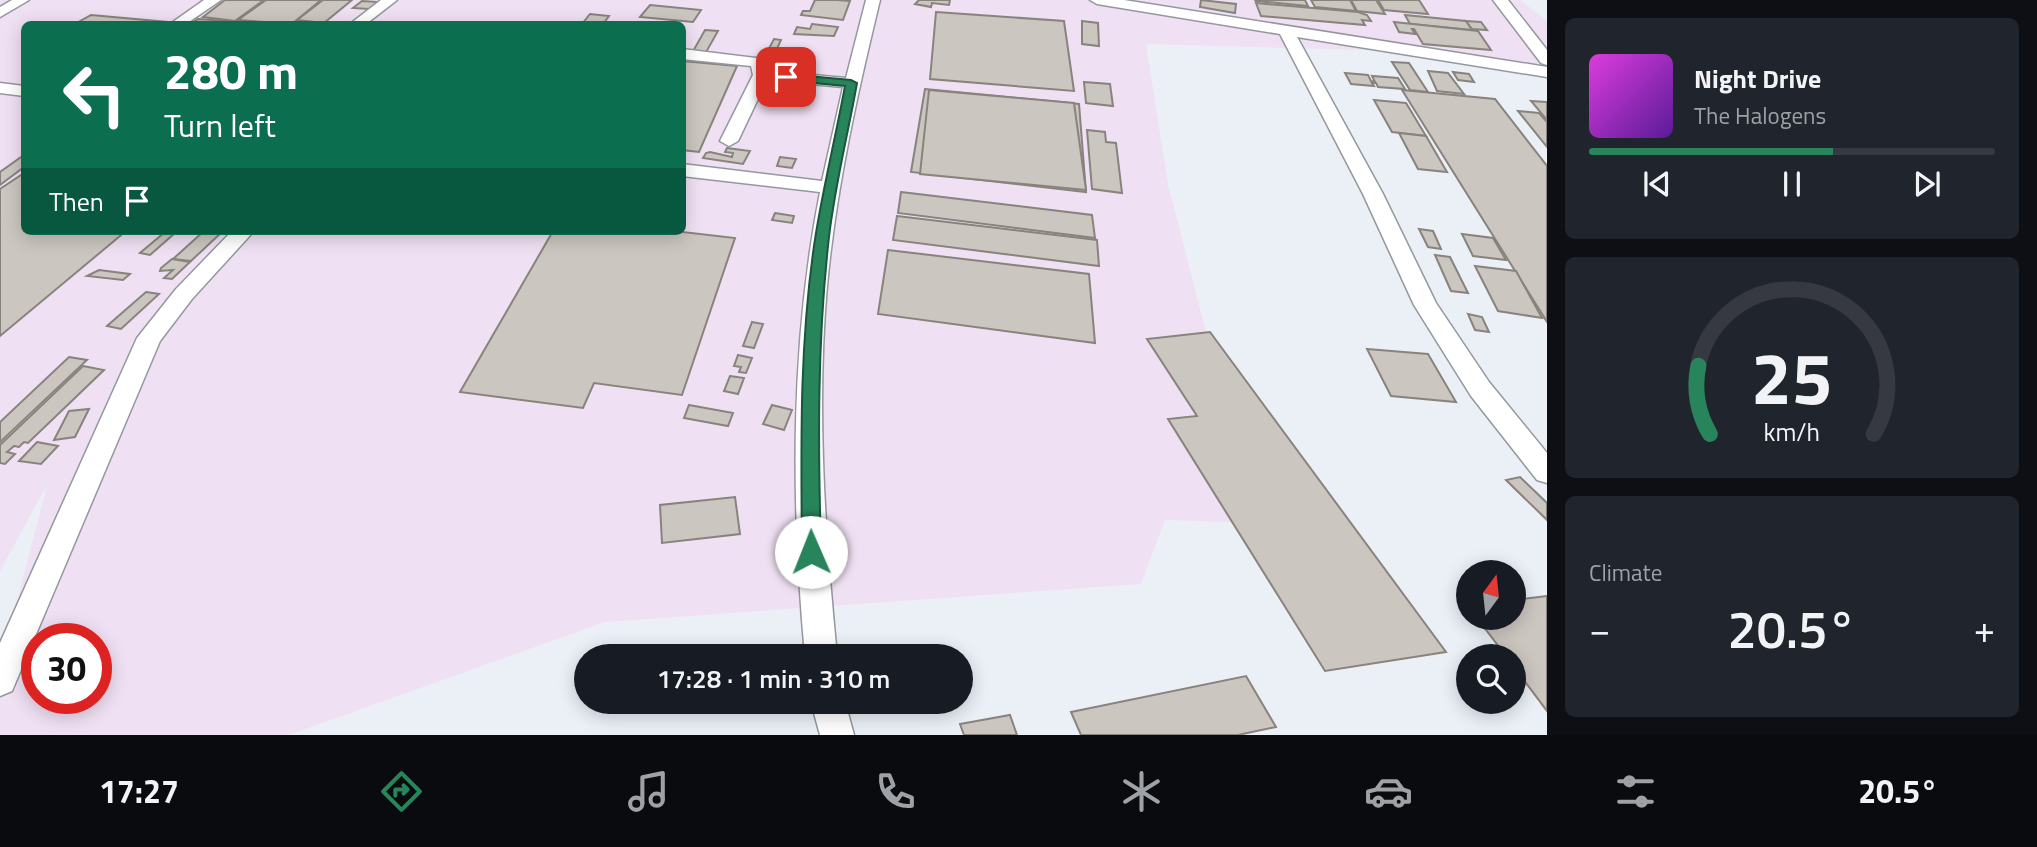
<!DOCTYPE html>
<html lang="en">
<head>
<meta charset="utf-8">
<style>
	body { margin:0; font-family:"Titillium Web",sans-serif; background:#20242c; color:#f1f3f6; height:100vh; display:flex; flex-direction:column; font-size:26px; white-space:nowrap }
	* { box-sizing:border-box; margin:0 }
	p { font-size:23px; color:#9ea1a6 }
	.icon { flex:none; width:38px; height:38px; fill:none; stroke:currentColor; stroke-width:2; stroke-linecap:round; stroke-linejoin:round }
	.map { position:relative; flex:1; overflow:hidden }
	.details { display:flex; flex-direction:column; gap:18px; padding:18px; background:#0d0f14; width:490px }
	.details>* { flex:none }
	.banner { position:absolute; left:21px; top:21px; width:665px; height:214px; border-radius:10px; box-shadow:0 4px 18px #0003; background:#0b6e4f; color:#fff; overflow:hidden }
	.needle { width:46px; rotate:15deg }
	.controls { position:absolute; left:1456px; top:560px; display:grid; gap:14px }
	.controls a { display:grid; place-items:center; width:70px; height:70px; border-radius:50%; background:#171b24; box-shadow:0 4px 18px #0003; font-size:35px }
	.speed { position:absolute; left:21px; top:623px; display:flex; gap:14px; font-size:35px; font-weight:700; text-align:center }
	.speed>* { display:grid; place-content:center; width:91px; height:91px; border-radius:50%; background:#171b24; box-shadow:0 4px 18px #0003; line-height:1 }
	.speed .limit { border:10px solid #d22; background:#fff; color:#111 }
	.pin { position:absolute; display:grid; place-items:center; width:60px; height:60px; color:#fff; margin:-30px; border-radius:14px; box-shadow:0 4px 10px #0006 }
	.me { position:absolute; width:77px; margin:-38px; rotate:359deg; stroke-linejoin:round; filter:drop-shadow(0 0 5px #0008) }
	.turn { display:flex; align-items:center; gap:24px; height:147px; padding:0 28px; font-size:32px }
	.turn .icon { width:91px; height:91px; stroke-width:2.5 }
	.turn b { display:block; font-size:49px; line-height:60px }
	.then { display:flex; align-items:center; height:66px; padding:0 28px; background:#0003; gap:14px; font-size:26px }
	.big { font-size:52px; font-weight:600; line-height:1.1 }
	.details .tile { flex:1; display:flex; flex-direction:column; justify-content:center; gap:10px; min-width:0; padding:0 24px; border-radius:10px; background:#20242c }
	.details .dial { align-items:center; gap:0 }
	.dial svg { height:182px; overflow:visible; fill:none; stroke:#363941; stroke-width:7; stroke-linecap:round; text-anchor:middle }
	.dial text { fill:#f1f3f6; stroke:none }
	.song { display:flex; align-items:center; gap:21px }
	.cover { width:84px; height:84px; border-radius:10px; background:linear-gradient(135deg,hsl(300 70% 55%),hsl(270 70% 35%)) }
	.played { height:7px; border-radius:4px; background:linear-gradient(90deg,#28845b 60%,#363941 60%) }
	.keys { display:flex; justify-content:space-around; direction:ltr }
	.heat { display:flex; justify-content:space-between; align-items:center; font-size:38px; direction:ltr }
	.trip { position:absolute; left:574px; top:644px; width:399px; height:70px; border-radius:35px; background:#171b24; box-shadow:0 4px 18px #0003; font-weight:600; line-height:70px; text-align:center }
	.tabs { display:flex; height:112px; justify-content:space-around; align-items:center; background:#090b0e; color:#9ea1a6 }
	.tabs .icon { width:49px; height:49px }
	.tabs .selected { color:#28845b }
	.tabs b { font-size:32px; color:#f1f3f6 }
	main { display:flex; flex:1; min-height:0 }
	.map>svg:first-child { display:block }
	.industrial { fill:#f0e0f3; fill-rule:evenodd }
	.building { fill:#ccc6c0; stroke:#88837d; stroke-width:2 }
	.lines { fill:none; stroke-linecap:round; stroke-linejoin:round }
	.minor-casing { stroke:#93989e; stroke-width:3 }
	.minor { fill:#fff; fill-rule:evenodd }
	.route { fill:#28845b; stroke:#1a563b; stroke-width:2 }
</style>
</head>
<body>
<main>
<div class="map">
<svg width="1547" height="735" viewBox="0 0 1547 735">
	<rect width="100%" height="100%" fill="#ebf0f7"/>
	<path class="industrial" d="M0,0H1520L1547,21V66L1517,71L1438,57L1364,50L1146,44L1168,184L1255,523L1165,520L1141,584L605,622L289,735H0V667L47,485L0,571ZM24,24H682V231H24ZM37,639H96V698H37Z"/>
	<g class="building">
		<path d="M225,0H264L235,21L203,17Z"/>
		<path d="M266,0H321L292,24L238,20Z"/>
		<path d="M323,0H352L324,23L297,20Z"/>
		<path d="M815,0H837L850,1L843,20L801,15L803,11H810Z"/>
		<path d="M950,0L949,5L932,3L931,7L915,4L919,0Z"/>
		<path d="M1201,0L1236,4L1235,13L1200,7Z"/>
		<path d="M1255,0H1305L1308,6L1256,1Z"/>
		<path d="M1311,0H1350L1356,11L1315,7Z"/>
		<path d="M1351,0H1376L1385,14L1357,11Z"/>
		<path d="M1378,0H1419L1428,14L1384,10Z"/>
		<path d="M362,1L378,2L369,9L353,8Z"/>
		<path d="M1256,3L1358,12L1367,15L1371,21L1362,20L1365,25L1261,16Z"/>
		<path d="M650,5L701,10L693,22L640,17Z"/>
		<path d="M936,12L1064,21L1074,91L930,79Z"/>
		<path d="M590,14L609,16L603,24H582Z"/>
		<path d="M91,15L168,22L164,24H75Z"/>
		<path d="M1405,15L1466,21L1472,30L1410,24Z"/>
		<path d="M198,19L270,24H190Z"/>
		<path d="M1082,21L1098,23L1099,46L1082,44Z"/>
		<path d="M1466,21L1481,22L1487,30L1472,29Z"/>
		<path d="M1394,22L1478,31L1491,50L1423,44L1414,29H1412L1415,34L1399,32Z"/>
		<path d="M812,24L838,27L834,36L794,34L797,27L810,29Z"/>
		<path d="M705,30L718,31L705,54L692,53Z"/>
		<path d="M774,39L781,40L774,55L766,54Z"/>
		<path d="M682,61L737,66L699,152L682,150Z"/>
		<path d="M1392,62L1409,63L1428,92L1410,90Z"/>
		<path d="M1428,71L1448,73L1464,94L1437,91Z"/>
		<path d="M1453,72L1469,74L1474,82L1458,80Z"/>
		<path d="M1345,73L1368,75L1371,81L1375,82L1372,76L1398,78L1405,89L1378,87L1376,83H1372L1374,86L1351,84Z"/>
		<path d="M1084,82L1110,84L1113,106L1086,103Z"/>
		<path d="M925,89L1079,104L1086,192L911,172Z"/>
		<path d="M929,90L1074,103L1086,190L920,174Z"/>
		<path d="M1402,90L1495,99L1547,166V322Z"/>
		<path d="M1374,100L1406,103L1426,136L1392,132Z"/>
		<path d="M1531,101L1547,102V120Z"/>
		<path d="M1518,111L1539,113L1547,122V147Z"/>
		<path d="M1087,130L1105,132L1106,142L1116,143L1122,193L1092,189Z"/>
		<path d="M1399,133L1426,136L1447,172L1418,169Z"/>
		<path d="M727,148L750,151L743,164L703,158L706,153L710,152L732,157L733,153L725,152Z"/>
		<path d="M24,155V167L0,185V172Z"/>
		<path d="M780,157L796,159L792,168L777,166Z"/>
		<path d="M24,173V231H126L0,336V189Z"/>
		<path d="M901,192L1092,215L1095,238L898,213Z"/>
		<path d="M775,213L794,216L792,223L772,220Z"/>
		<path d="M897,216L1097,240L1099,266L893,240Z"/>
		<path d="M1419,229L1433,231L1441,249L1428,247Z"/>
		<path d="M204,231H223L191,261L173,259Z"/>
		<path d="M553,231H674L735,238L682,395L594,383L583,408L460,392Z"/>
		<path d="M165,232L175,233L150,255L140,253Z"/>
		<path d="M1462,234L1493,238L1506,260L1473,256Z"/>
		<path d="M888,250L1089,274L1095,343L878,314Z"/>
		<path d="M1435,255L1450,257L1468,293L1451,291Z"/>
		<path d="M172,259L190,262L172,279L164,278L173,270L160,271L161,268Z"/>
		<path d="M1475,266L1516,271L1542,318L1498,311Z"/>
		<path d="M99,270L130,274L123,280L87,276Z"/>
		<path d="M146,292L159,294L121,329L107,326Z"/>
		<path d="M1468,314L1482,317L1489,332L1475,330Z"/>
		<path d="M752,322L763,324L754,348L743,346Z"/>
		<path d="M1210,332L1446,652L1325,671L1168,419L1197,416L1147,339Z"/>
		<path d="M1367,349L1428,354L1456,402L1391,396Z"/>
		<path d="M738,355L752,358L746,373L739,372L741,367L734,366Z"/>
		<path d="M69,357L87,360L0,442V422Z"/>
		<path d="M83,366L104,370L28,443L24,442L19,447L14,446L7,452L15,454L5,464L0,463V445Z"/>
		<path d="M730,376L744,378L738,394L724,391Z"/>
		<path d="M689,405L733,413L728,426L684,418Z"/>
		<path d="M772,405L792,410L784,430L763,424Z"/>
		<path d="M89,409L75,437L54,440L69,411Z"/>
		<path d="M37,442L58,446L41,464L19,461Z"/>
		<path d="M1520,477L1547,503V520L1506,480Z"/>
		<path d="M735,497L740,534L662,543L660,505Z"/>
		<path d="M1547,596V711L1514,667V656H1506L1477,618H1514V600Z"/>
		<path d="M1246,676L1276,727L1238,735H1081L1071,712Z"/>
		<path d="M1010,715L1017,735H964L960,724Z"/>
	</g>
	<g class="lines">
		<defs>
			<g id="minor">
				<path d="M12,0H29L0,17V7Z"/>
				<path d="M204,0H221L186,24H170Z"/>
				<path d="M381,0H397L366,24H350Z"/>
				<path d="M866,0H880C857,95 836,189 827,286C816,409 825,533 837,656H805C791,502 790,345 820,192L682,176V164L822,181L843,87L767,80L738,141L729,146L720,141L753,75L751,66L682,59V49L764,59L768,71L846,78Z"/>
				<path d="M1090,0H1124L1547,67V77L1297,37L1383,194L1436,303L1489,382L1547,453V483L1537,480L1471,396L1414,305L1363,194L1280,34L1097,4Z"/>
				<path d="M1493,0H1508L1547,50V65L1541,63Z"/>
				<path d="M0,83L24,86V96L0,93Z"/>
				<path d="M232,231H254L192,299L160,341L12,691L0,696V643L137,338L176,289Z"/>
				<path d="M811,702H845L854,735H820Z"/>
			</g>
		</defs>
		<use href="#minor" class="minor-casing"/>
		<use href="#minor" class="minor"/>
	</g>
	<path class="route" d="M786,74L851,80L857,83C848,134 835,185 829,237C817,342 818,446 821,552L818,558L811,561L804,558L802,552C801,446 799,339 816,233C824,184 836,135 845,86L782,80V75Z"/>
</svg>
<div class="controls">
<a><svg class="needle" viewBox="-14 -14 28 28"><path d="M0-13l5 13h-10z" fill="#e53935"/><path d="M0 13l5-13h-10z" fill="#9ea1a6"/></svg></a>
<a><svg class="icon" aria-label="search" viewBox="0 0 24 24"><circle cx="10" cy="10" r="6"/><path d="M15 15l6 6"/></svg></a>
</div>
<div class="speed"><div class="limit">30</div></div>
<div class="pin" style="left:786px;top:77px;background:#d93025"><svg class="icon" aria-label="arrive" viewBox="0 0 24 24"><path d="M6 21V4h12l-3 4 3 4H6"/></svg></div>
<svg class="me" style="left:811px;top:552px" viewBox="-20 -20 40 40"><circle r="19" fill="#fff"/><path d="M0-13L10 11 0 6-10 11z" fill="#28845b"/></svg>
<div class="trip">17:28 · 1 min · 310 m</div>
<div class="banner">
<div class="turn"><svg class="icon" aria-label="left" viewBox="0 0 24 24"><path d="M17 20v-9H6M10 6l-5 5 5 5"/></svg><div><b>280 m</b>Turn left</div></div>
<div class="then">Then<svg class="icon" aria-label="arrive" viewBox="0 0 24 24"><path d="M6 21V4h12l-3 4 3 4H6"/></svg></div>
</div>
</div>
<section class="details">
<div class="tile">
<div class="song"><i class="cover"></i><div><b>Night Drive</b><p>The Halogens</p></div></div>
<div class="played"></div>
<div class="keys"><svg class="icon" aria-label="previous" viewBox="0 0 24 24"><path d="M18 5L8 12l10 7zM5 5v14"/></svg><svg class="icon" aria-label="pause" viewBox="0 0 24 24"><path d="M8 5v14M16 5v14"/></svg><svg class="icon" aria-label="next" viewBox="0 0 24 24"><path d="M6 5l10 7-10 7zM19 5v14"/></svg></div>
</div>
<div class="tile dial"><svg viewBox="0 0 100 80">
<path d="M14 69A42 42 0 1 1 86 69"/>
<path d="M14 69A42 42 0 0 1 9 39" stroke="#28845b"/>
<text x="50" y="56" font-size="32" font-weight="700">25</text>
<text x="50" y="72" font-size="11">km/h</text>
</svg></div>
<div class="tile"><p>Climate</p>
<div class="heat"><a>−</a><b class="big">20.5°</b><a>+</a></div>
</div>
</section>
</main>
<nav class="tabs">
<b>17:27</b>
<svg class="icon selected" aria-label="directions" viewBox="0 0 24 24"><path d="M12 3l9 9-9 9-9-9zM9 14v-3h6M13 9l2 2-2 2"/></svg>
<svg class="icon" aria-label="music" viewBox="0 0 24 24"><path d="M9 18V5l10-2v13"/><circle cx="6" cy="18" r="3"/><circle cx="16" cy="16" r="3"/></svg>
<svg class="icon" aria-label="phone" viewBox="0 0 24 24"><path d="M5 4h4l2 5-3 2q2 4 5 5l2-3 5 2v4C11 20 4 13 5 4z"/></svg>
<svg class="icon" aria-label="climate" viewBox="0 0 24 24"><path d="M12 3v18M4 7l16 10M4 17L20 7"/></svg>
<svg class="icon" aria-label="car" viewBox="0 0 24 24"><path d="M5 17H2v-5l4-1 3-4h7l3 4 3 1v5h-3M9 17h6M6 11h13"/><circle cx="7" cy="17" r="2"/><circle cx="17" cy="17" r="2"/></svg>
<svg class="icon" aria-label="filters" viewBox="0 0 24 24"><path d="M4 7h16M4 17h16"/><circle cx="9" cy="7" r="2"/><circle cx="15" cy="17" r="2"/></svg>
<b>20.5°</b>
</nav>
</body>
</html>
